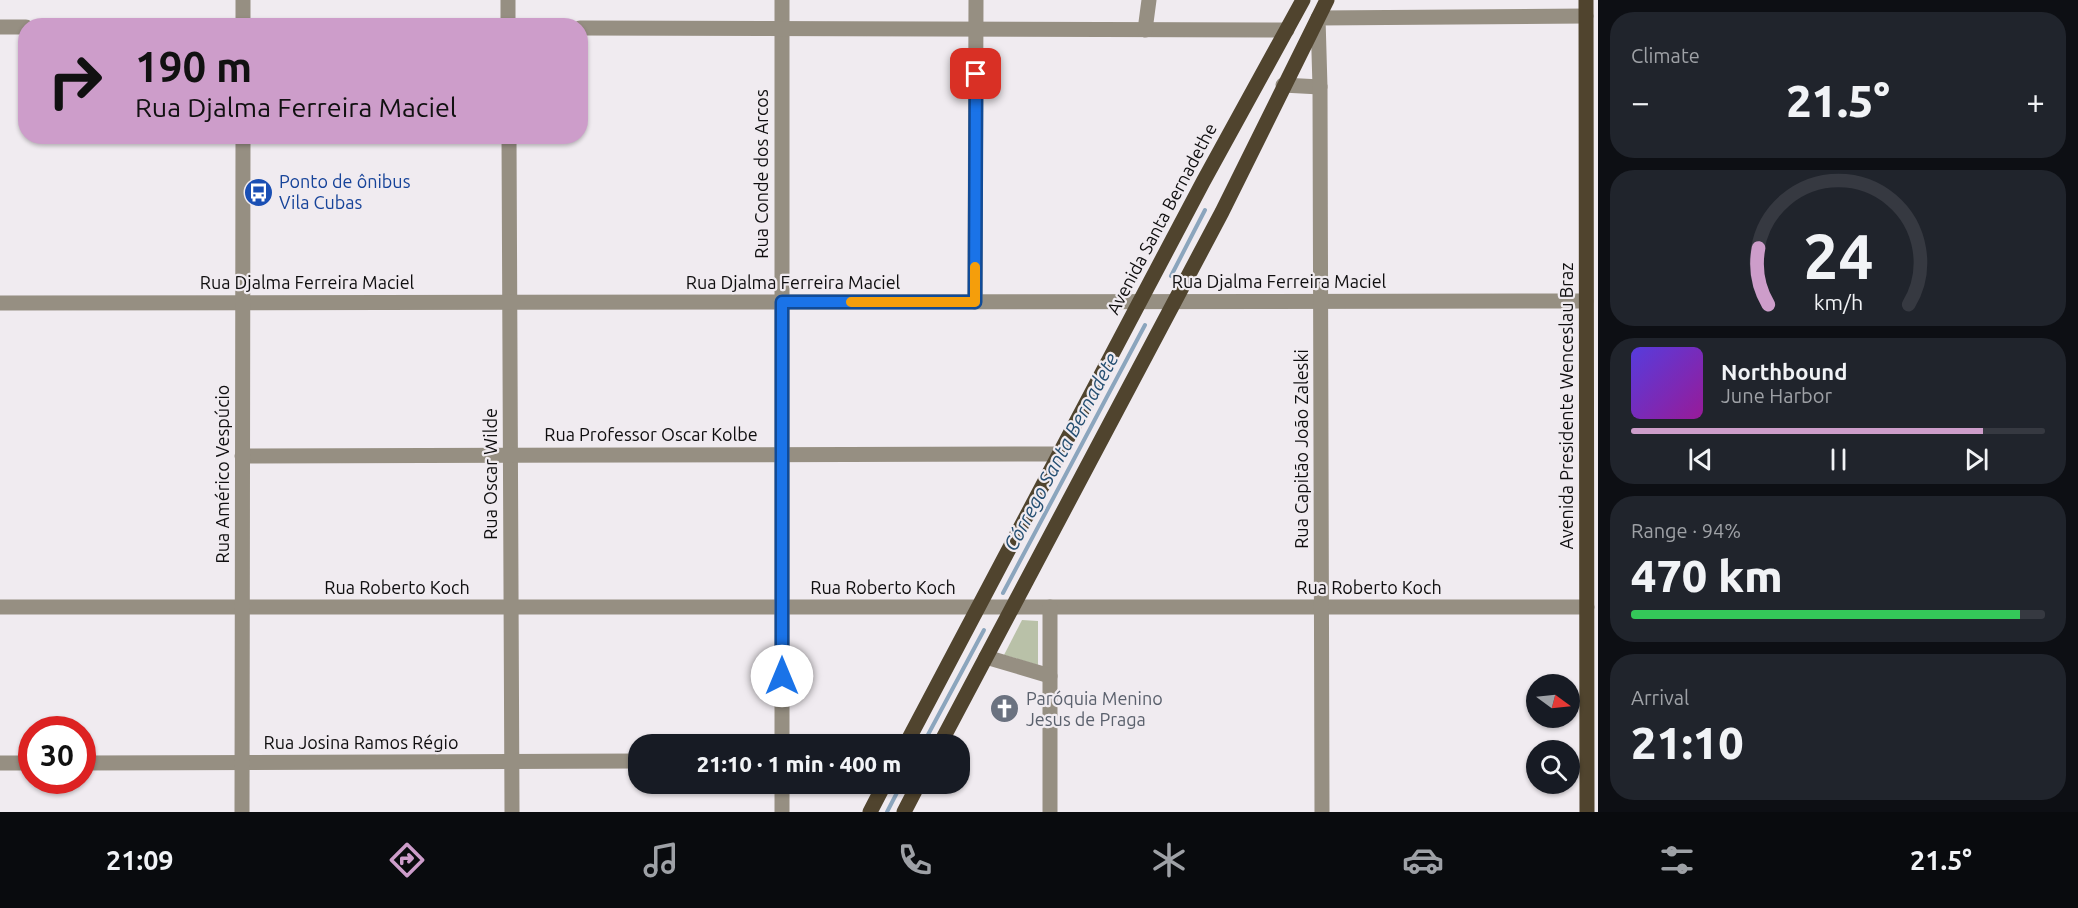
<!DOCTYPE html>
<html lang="en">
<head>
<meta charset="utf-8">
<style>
	body { margin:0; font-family:Ubuntu,sans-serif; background:#20242c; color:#f1f3f6; height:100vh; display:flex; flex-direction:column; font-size:22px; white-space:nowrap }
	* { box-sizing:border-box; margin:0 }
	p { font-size:20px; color:#9ea1a6 }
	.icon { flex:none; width:33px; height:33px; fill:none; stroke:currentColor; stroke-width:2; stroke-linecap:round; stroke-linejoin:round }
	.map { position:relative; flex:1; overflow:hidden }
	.panel { display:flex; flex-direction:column; gap:12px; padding:12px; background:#0d0f14; width:480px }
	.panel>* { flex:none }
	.banner { position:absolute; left:18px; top:18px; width:570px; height:126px; border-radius:24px; box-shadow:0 2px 4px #0004; background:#cd9dca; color:#111; overflow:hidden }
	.needle { width:39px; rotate:105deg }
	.tools { position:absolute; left:1526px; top:674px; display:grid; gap:12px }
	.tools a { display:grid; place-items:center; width:54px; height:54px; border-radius:50%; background:#171b24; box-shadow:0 2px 4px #0004; font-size:30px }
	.speed { position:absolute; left:18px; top:716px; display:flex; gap:12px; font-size:30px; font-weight:700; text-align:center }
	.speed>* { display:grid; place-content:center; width:78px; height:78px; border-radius:50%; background:#171b24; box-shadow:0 2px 4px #0004; line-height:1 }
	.speed .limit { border:9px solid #d22; background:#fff; color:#111 }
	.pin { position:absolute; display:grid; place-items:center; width:51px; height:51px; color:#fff; margin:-26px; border-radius:12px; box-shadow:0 3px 9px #0006 }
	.me { position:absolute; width:66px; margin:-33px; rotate:0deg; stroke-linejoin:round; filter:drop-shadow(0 0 4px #0008) }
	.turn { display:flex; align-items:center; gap:21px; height:126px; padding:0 18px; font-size:27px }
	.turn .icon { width:78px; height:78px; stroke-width:2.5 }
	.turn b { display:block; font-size:42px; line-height:51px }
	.big { font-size:45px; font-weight:800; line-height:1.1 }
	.panel .card { flex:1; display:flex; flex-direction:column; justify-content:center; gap:9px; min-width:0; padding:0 21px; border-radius:24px; background:#20242c }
	.panel .dial { align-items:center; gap:0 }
	.dial svg { height:156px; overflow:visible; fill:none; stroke:#363941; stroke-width:7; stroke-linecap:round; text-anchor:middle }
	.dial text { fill:#f1f3f6; stroke:none }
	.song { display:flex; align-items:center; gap:18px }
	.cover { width:72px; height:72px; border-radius:9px; background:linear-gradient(135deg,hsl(250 70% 55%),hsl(300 70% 35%)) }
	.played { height:6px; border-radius:3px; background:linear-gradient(90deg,#cd9dca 85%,#363941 85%) }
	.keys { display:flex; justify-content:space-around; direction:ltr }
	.heat { display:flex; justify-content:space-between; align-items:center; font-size:33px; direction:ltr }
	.charge { height:9px; border-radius:4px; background:linear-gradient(90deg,#34c759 94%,#363941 0) }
	.trip { position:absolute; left:628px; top:734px; width:342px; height:60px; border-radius:24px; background:#171b24; box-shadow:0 2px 4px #0004; font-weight:800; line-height:60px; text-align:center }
	.menu { display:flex; height:96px; justify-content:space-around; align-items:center; background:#090b0e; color:#9ea1a6 }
	.menu .icon { width:42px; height:42px }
	.menu .selected { color:#cd9dca }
	.menu b { font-size:27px; color:#f1f3f6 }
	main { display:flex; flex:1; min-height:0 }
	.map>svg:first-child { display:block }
	.green { fill:#b9c1a8 }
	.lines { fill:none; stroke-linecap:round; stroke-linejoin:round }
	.stream { stroke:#8ba5bd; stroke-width:4 }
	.minor { stroke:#968f82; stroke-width:15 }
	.major { stroke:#50442e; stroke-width:15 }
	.route-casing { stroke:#114b97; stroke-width:15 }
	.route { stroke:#1a73e8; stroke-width:10 }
	.slow { stroke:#f59e0b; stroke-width:10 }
	.labels { text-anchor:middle; stroke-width:4.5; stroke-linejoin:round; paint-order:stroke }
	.street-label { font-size:18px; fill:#0f0e0f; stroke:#f0ebf0 }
	.transit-label { font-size:18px; fill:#164399; stroke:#f0ebf0; text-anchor:start }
	.worship-label { font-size:18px; fill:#5b616d; stroke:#f0ebf0; text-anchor:start }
	.water-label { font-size:20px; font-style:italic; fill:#254f72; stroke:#f0ebf0 }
</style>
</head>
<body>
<main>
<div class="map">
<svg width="1598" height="812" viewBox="0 0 1598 812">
	<rect width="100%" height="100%" fill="#f0ebf0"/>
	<path class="green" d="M1022,620L1038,621V665L1004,655Z"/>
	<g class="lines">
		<g class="stream">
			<path d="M1171,276L1205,210"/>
			<path d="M1003,593L1145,325"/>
			<path d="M923,744L984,630"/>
			<path d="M887,812L902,783"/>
		</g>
		<g class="minor">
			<path d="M508,0V26"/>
			<path d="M782,0V744"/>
			<path d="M243,26V0"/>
			<path d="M0,27H26"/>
			<path d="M580,28L1287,30"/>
			<path d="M1145,30L1149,0"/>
			<path d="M1283,85L1320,87"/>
			<path d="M509,136L512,812"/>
			<path d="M975,302L976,0"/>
			<path d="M0,303L1586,301"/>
			<path d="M242,456L1059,454"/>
			<path d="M0,607H1587"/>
			<path d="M1050,607V812"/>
			<path d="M986,657L1050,676"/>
			<path d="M0,763H32"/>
			<path d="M82,763L639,761"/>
			<path d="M782,783V812"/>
			<path d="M242,812L243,136"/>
			<path d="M1322,812L1320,87L1318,18L1586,16"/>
		</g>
		<g class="major">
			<path d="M1586,0L1587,812"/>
			<path d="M906,744L1203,182L1303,0"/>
			<path d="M940,744L1222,212L1327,0"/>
			<path d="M870,812L885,783"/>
			<path d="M904,812L919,783"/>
		</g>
	</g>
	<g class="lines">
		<defs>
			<path id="route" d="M782,676V302H975L976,74"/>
		</defs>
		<use href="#route" class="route-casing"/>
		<use href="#route" class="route"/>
		<path class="slow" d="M851,302H975V267"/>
	</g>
	<defs>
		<symbol id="bus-disc" viewBox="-11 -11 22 22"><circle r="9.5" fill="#1a4fb4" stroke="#f0ebf0"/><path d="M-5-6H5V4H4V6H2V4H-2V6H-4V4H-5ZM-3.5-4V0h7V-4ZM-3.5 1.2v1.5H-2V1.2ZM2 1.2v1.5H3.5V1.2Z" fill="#fff"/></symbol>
		<symbol id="church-disc" viewBox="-11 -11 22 22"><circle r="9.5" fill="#6b7280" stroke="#f0ebf0"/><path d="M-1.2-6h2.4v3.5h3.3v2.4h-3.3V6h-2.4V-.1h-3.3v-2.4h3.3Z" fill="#fff"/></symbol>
	</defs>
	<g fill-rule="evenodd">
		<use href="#bus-disc" x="242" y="176" width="33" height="33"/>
		<use href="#church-disc" x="988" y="692" width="33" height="33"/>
	</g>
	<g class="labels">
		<g class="street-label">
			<text transform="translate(762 174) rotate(-90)" y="6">Rua Conde dos Arcos</text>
			<text transform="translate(1162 219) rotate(-62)" y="6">Avenida Santa Bernadethe</text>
			<text x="1279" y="288">Rua Djalma Ferreira Maciel</text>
			<text x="307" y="289">Rua Djalma Ferreira Maciel</text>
			<text x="793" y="289">Rua Djalma Ferreira Maciel</text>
			<text transform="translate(1567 406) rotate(-90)" y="6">Avenida Presidente Wenceslau Braz</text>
			<text x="651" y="441">Rua Professor Oscar Kolbe</text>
			<text transform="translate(1302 449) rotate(-90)" y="6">Rua Capitão João Zaleski</text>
			<text transform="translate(223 474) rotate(-90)" y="6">Rua Américo Vespúcio</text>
			<text transform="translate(491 474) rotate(-90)" y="6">Rua Oscar Wilde</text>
			<text x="397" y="594">Rua Roberto Koch</text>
			<text x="883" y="594">Rua Roberto Koch</text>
			<text x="1369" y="594">Rua Roberto Koch</text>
			<text x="361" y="749">Rua Josina Ramos Régio</text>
		</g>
		<g class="transit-label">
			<text x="279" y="188">Ponto de ônibus<tspan x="279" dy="21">Vila Cubas</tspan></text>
		</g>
		<g class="worship-label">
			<text x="1026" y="705">Paróquia Menino<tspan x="1026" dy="21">Jesus de Praga</tspan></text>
		</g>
		<g class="water-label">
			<text transform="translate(1061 452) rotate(-62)" y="7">Córrego Santa Bernadete</text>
		</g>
	</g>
</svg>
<div class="tools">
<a><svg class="needle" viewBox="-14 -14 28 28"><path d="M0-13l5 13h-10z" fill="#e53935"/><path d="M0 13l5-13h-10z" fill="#9ea1a6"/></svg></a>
<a><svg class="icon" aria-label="search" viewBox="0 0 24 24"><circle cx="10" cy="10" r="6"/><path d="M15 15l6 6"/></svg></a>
</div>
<div class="speed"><div class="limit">30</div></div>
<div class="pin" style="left:976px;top:74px;background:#d93025"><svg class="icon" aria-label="arrive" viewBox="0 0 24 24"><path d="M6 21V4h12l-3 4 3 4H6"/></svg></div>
<svg class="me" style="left:782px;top:676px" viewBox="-20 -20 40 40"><circle r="19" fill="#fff"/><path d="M0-13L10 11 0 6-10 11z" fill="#1a73e8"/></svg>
<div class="trip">21:10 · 1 min · 400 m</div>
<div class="banner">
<div class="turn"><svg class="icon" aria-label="right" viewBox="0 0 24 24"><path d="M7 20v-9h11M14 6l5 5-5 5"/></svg><div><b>190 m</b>Rua Djalma Ferreira Maciel</div></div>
</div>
</div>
<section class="panel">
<div class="card"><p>Climate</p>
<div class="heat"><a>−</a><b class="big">21.5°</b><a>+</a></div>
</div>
<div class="card dial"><svg viewBox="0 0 100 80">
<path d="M14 69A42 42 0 1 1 86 69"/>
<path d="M14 69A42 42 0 0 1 9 40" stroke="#cd9dca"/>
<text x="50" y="56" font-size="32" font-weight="700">24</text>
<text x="50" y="72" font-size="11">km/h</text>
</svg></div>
<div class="card">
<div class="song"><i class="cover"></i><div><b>Northbound</b><p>June Harbor</p></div></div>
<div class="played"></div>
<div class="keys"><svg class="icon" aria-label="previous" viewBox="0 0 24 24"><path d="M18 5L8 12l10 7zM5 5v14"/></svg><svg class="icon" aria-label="pause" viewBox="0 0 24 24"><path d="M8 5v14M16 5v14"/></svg><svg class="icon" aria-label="next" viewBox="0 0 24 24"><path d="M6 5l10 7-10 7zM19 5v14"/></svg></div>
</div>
<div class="card"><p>Range · 94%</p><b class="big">470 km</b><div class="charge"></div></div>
<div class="card"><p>Arrival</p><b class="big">21:10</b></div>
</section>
</main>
<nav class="menu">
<b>21:09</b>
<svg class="icon selected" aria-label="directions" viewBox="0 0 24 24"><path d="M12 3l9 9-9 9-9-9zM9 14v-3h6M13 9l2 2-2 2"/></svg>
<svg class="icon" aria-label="music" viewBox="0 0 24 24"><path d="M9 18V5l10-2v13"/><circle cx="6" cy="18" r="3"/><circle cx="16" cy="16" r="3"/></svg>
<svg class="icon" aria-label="phone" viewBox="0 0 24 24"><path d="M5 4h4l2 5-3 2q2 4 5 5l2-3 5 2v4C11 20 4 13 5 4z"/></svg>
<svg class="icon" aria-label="climate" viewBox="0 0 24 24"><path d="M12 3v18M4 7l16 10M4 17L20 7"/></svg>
<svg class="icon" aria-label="car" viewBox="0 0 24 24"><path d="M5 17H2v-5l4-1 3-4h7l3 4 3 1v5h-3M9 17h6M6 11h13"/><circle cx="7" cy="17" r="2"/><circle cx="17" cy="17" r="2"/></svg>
<svg class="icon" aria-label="filters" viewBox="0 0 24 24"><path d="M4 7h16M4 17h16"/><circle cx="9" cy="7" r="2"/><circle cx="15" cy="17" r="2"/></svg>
<b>21.5°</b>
</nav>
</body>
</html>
